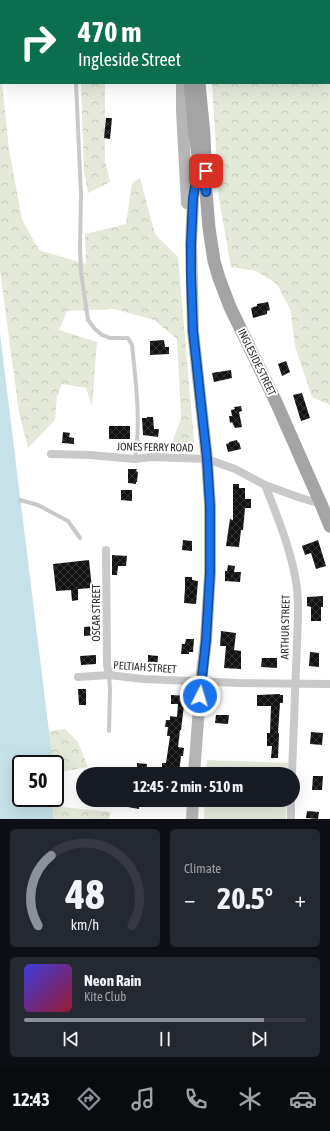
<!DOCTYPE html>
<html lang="en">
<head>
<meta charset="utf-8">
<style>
	body { margin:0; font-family:"Asap Condensed",sans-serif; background:#242831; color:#f1f3f6; height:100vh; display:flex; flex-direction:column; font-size:15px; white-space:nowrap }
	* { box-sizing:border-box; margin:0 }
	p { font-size:13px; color:#9ea1a6 }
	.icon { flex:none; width:22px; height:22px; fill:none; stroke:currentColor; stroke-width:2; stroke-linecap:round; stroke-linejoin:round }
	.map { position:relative; height:819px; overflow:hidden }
	.drawer { display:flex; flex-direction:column; gap:10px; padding:10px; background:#0d0f14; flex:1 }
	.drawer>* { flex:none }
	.top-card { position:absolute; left:0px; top:0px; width:330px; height:84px; box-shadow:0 4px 16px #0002; background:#0b6e4f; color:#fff; overflow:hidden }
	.speed { position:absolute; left:12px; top:755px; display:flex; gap:8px; font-size:20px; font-weight:700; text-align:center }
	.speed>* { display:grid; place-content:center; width:52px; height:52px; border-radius:50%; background:#171b24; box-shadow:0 4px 16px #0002; line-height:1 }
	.speed .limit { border:2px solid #111; border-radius:6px; background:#fff; color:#111 }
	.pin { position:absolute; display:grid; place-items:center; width:34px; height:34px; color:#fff; margin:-17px; border-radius:8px; box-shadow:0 2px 6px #0006 }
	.me { position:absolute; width:44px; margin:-22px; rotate:5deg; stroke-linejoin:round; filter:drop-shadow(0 0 3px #0008) }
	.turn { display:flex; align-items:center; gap:14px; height:84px; padding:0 12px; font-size:18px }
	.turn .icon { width:52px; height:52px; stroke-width:2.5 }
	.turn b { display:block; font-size:28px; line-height:34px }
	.big { font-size:30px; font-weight:700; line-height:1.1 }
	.drawer .widget { flex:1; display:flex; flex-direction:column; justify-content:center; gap:6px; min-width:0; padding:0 14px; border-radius:6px; background:#242831 }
	.drawer .dial { align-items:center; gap:0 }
	.dial svg { height:104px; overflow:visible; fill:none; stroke:#363941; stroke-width:7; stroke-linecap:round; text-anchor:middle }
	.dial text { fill:#f1f3f6; stroke:none }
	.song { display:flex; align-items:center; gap:12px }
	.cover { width:48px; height:48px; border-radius:6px; background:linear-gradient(135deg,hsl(240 70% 55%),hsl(350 70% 35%)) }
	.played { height:4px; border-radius:2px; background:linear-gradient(90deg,#8c9099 85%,#363941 85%) }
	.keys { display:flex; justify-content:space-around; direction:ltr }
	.heat { display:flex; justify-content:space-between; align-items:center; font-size:22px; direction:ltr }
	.drawer .tiles { flex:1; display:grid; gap:10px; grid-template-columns:1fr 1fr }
	.widget:last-child { grid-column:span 2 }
	.trip { position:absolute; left:76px; top:767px; width:224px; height:40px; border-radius:20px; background:#171b24; box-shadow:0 4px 16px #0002; font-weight:700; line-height:40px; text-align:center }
	.menu { display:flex; height:64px; justify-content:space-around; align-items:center; background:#090b0e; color:#9ea1a6 }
	.menu .icon { width:28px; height:28px }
	.menu .current { color:#8c9099 }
	.menu b { font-size:18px; color:#f1f3f6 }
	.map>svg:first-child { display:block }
	.forest { fill:url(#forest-crowns) }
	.park { fill:#e4e9da }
	.water { fill:#c7e1e8 }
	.building { fill:url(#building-cross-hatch) }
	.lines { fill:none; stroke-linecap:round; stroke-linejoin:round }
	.lane { stroke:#c9c9c9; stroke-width:4 }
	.street { stroke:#c9c9c9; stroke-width:8 }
	.secondary { stroke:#b6b6b6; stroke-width:12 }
	.primary { stroke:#a4a4a4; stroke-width:13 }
	.route-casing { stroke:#114b97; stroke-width:10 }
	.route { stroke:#1a73e8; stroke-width:7 }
	.labels { text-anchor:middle; stroke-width:4; stroke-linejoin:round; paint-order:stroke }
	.street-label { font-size:11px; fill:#2c2c2c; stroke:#fff }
</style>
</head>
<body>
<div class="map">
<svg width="330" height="819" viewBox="0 0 330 819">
	<defs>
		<pattern id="forest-crowns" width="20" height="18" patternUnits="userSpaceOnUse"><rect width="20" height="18" fill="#e4e9da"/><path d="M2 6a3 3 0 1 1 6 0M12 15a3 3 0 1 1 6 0" fill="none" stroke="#c4c8bb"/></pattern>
		<pattern id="building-cross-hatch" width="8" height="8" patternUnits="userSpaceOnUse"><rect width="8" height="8" fill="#131313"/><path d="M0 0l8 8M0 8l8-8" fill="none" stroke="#363636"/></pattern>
	</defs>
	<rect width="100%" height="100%" fill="#fff"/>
	<g class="forest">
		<path d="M203,0H330V405L312,397L295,346L291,311L277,284L256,271L231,267L219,199L212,83H329V1H204Z"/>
		<path d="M0,63L1,83H2L9,149L22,220L39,250L86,264L85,234L126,224L132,183L140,178L155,234L178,257L195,452L169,450L181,419L177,339L154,320L114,309L67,311L59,330L97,342L92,406L86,388L62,384L57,397L55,420L28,448L19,413L0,270Z"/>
		<path d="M81,83H105V161L110,182L88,193L84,172Z"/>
		<path d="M65,729L78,742L88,767L55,773V764H52L49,731Z"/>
		<path d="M54,806L111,812L109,819H53Z"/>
	</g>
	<g class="park">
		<path d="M207,760L288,763V774H206Z"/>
		<path d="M205,800H287L286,819H204Z"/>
	</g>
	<path class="water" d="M0,334L53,764H21V798H54L53,819H0Z"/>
	<g class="building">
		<path d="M106,118H112L110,139L104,138Z"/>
		<path d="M268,302L270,310L267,311V314L253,318L251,308L257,306V304Z"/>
		<path d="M164,340L165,347H169V354L150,355V341Z"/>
		<path d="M286,361L290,372L282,376L278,364Z"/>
		<path d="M231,370L232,378L214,382L212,373Z"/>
		<path d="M302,393L310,418L301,421L293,395Z"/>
		<path d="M241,406L242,411L239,412L242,427L235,428L232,422L230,423L229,416H232L231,410L235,409L234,407Z"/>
		<path d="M147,417H153L154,429H159L158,437L143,435L142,418H147Z"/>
		<rect x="109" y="426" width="21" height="13"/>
		<path d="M63,432L70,433L69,437L74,438V444L62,443Z"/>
		<path d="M237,440L238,443L239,442L241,449L228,452L226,444L229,443V442Z"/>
		<path d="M128,469H137L136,471L138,472L137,482H136V484L128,483Z"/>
		<path d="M233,484H239V488H245V499H251V508H245L243,530H241L239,547L226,546L230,519L233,520Z"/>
		<path d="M121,490H132V501L121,500Z"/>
		<path d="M183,540L192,541V551L182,550Z"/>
		<path d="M318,540L326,566L316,569L311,553L305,555L302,546Z"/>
		<path d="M112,555L127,556L126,566H118L117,575H112Z"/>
		<path d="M89,560L92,588L78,589V600L72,601L71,590L56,591L53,564Z"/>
		<path d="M228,565L235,566L234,572H241L240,582L225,581V571H227Z"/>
		<path d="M185,577H192V580L198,581L196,604L184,603L185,588Z"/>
		<path d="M323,596V607H321V621H311V607L307,606V597Z"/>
		<path d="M95,626L96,635L84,636V627Z"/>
		<path d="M221,631L236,633L234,650L241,651V669L224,668L226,646H220Z"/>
		<path d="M186,639H194L193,652H189V654H181L182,644H185Z"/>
		<path d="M310,652L319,653V667L309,666Z"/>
		<path d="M96,655V664L81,665L80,656Z"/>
		<path d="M148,655L158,656L157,671H148Z"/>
		<path d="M262,658H277V668L261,667Z"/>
		<path d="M78,689H86V705H79Z"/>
		<path d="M280,694V695H283V703H280L278,733H279L278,758H271L272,746H267V733H270L271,706H257V695Z"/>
		<path d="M171,695L188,696L187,705H184L181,730H180L178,747L184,748L183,756H181L179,773L162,772V763H166L170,736H167L168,727H165L166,720H170V716L177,717L178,704H171Z"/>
		<path d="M216,715H229L228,724L215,723Z"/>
		<path d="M311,732L323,733L322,745L310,744Z"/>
		<path d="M137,763L147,764L146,773H139V770H137Z"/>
		<path d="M313,776H323L322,790H312Z"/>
		<path d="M122,800H147V807L139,806V809L122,806Z"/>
		<path d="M307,811L319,812L318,819L306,818Z"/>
	</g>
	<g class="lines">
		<g class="lane">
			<path d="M72,0V1"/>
			<path d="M76,83L81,195L80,248L81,272L88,320L95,329L102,335L110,338H128L132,345C136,384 141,420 135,459"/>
			<path d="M20,500L38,505L68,521L80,538"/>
			<path d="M109,675L110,689L109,731"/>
		</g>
		<g class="street">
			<path d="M51,454L90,455L135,459L151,457L207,459L235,469L265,485L298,497L321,504"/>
			<path d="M265,485C278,518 292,552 297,588C298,597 298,607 298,616L292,774"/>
			<path d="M106,550L107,665L109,675"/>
			<path d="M78,677L109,675L143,679L239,683L330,684"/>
			<path d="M291,819V800"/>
		</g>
		<g class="secondary">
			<path d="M182,83V111L187,203"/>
			<path d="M194,774L201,681L206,640L210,573V506L207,459L193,331L191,244L193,198L196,180L205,157"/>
			<path d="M192,819L193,800"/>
		</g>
		<g class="primary">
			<path d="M182,0L183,1"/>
			<path d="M192,0V1"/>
			<path d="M190,83L195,135L198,155"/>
			<path d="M199,83L204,135L206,192L209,228L214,261L219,278L230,307L276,402L321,504L330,526"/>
		</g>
	</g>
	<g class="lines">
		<defs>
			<path id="route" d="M200,696L206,640L210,573V506L207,459L193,331L191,275V244L193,198L196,180L200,167L206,192V171"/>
		</defs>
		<use href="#route" class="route-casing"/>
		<use href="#route" class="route"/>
	</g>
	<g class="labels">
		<g class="street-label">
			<text transform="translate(257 362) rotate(64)" y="4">INGLESIDE STREET</text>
			<text transform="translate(155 447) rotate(1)" y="4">JONES FERRY ROAD</text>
			<text transform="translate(96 613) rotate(-90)" y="4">OSCAR STREET</text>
			<text transform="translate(285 627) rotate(-89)" y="4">ARTHUR STREET</text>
			<text transform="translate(145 667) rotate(4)" y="4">PELTIAH STREET</text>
		</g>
	</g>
</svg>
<div class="speed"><div class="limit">50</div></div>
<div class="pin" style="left:206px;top:171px;background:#d93025"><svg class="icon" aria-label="arrive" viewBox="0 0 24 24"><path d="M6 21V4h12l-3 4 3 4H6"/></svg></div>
<svg class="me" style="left:200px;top:696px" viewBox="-20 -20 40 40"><circle r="17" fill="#1a73e8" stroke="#fff" stroke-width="3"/><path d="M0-11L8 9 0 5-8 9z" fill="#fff"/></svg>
<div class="trip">12:45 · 2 min · 510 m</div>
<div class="top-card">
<div class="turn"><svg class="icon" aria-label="right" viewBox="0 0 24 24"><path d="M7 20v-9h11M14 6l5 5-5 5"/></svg><div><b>470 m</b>Ingleside Street</div></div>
</div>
</div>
<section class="drawer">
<div class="tiles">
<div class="widget dial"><svg viewBox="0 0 100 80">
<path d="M14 69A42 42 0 1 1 86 69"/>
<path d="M14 69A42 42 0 0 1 24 15" stroke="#8c9099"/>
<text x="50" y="56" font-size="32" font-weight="700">48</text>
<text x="50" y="72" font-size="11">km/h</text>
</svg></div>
<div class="widget"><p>Climate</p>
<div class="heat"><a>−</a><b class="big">20.5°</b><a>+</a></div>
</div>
<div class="widget">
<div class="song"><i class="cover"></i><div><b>Neon Rain</b><p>Kite Club</p></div></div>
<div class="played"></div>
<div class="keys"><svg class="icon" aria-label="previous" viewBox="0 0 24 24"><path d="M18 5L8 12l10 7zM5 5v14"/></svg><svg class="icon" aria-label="pause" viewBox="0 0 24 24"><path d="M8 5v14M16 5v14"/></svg><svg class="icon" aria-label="next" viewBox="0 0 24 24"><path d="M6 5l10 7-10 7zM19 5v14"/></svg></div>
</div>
</div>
</section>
<nav class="menu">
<b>12:43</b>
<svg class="icon current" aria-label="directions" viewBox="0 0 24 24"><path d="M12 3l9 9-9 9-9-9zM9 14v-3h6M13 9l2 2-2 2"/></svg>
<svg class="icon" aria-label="music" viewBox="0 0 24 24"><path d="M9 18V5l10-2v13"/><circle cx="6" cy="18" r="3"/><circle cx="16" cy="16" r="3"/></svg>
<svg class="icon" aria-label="phone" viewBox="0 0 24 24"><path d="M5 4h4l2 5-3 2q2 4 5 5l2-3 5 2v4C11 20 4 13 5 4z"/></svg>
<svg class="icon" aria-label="climate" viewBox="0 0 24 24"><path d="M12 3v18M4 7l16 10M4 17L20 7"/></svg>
<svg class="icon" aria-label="car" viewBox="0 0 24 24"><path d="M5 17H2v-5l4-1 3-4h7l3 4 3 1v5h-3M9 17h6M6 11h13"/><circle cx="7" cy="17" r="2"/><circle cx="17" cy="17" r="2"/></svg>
</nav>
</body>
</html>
